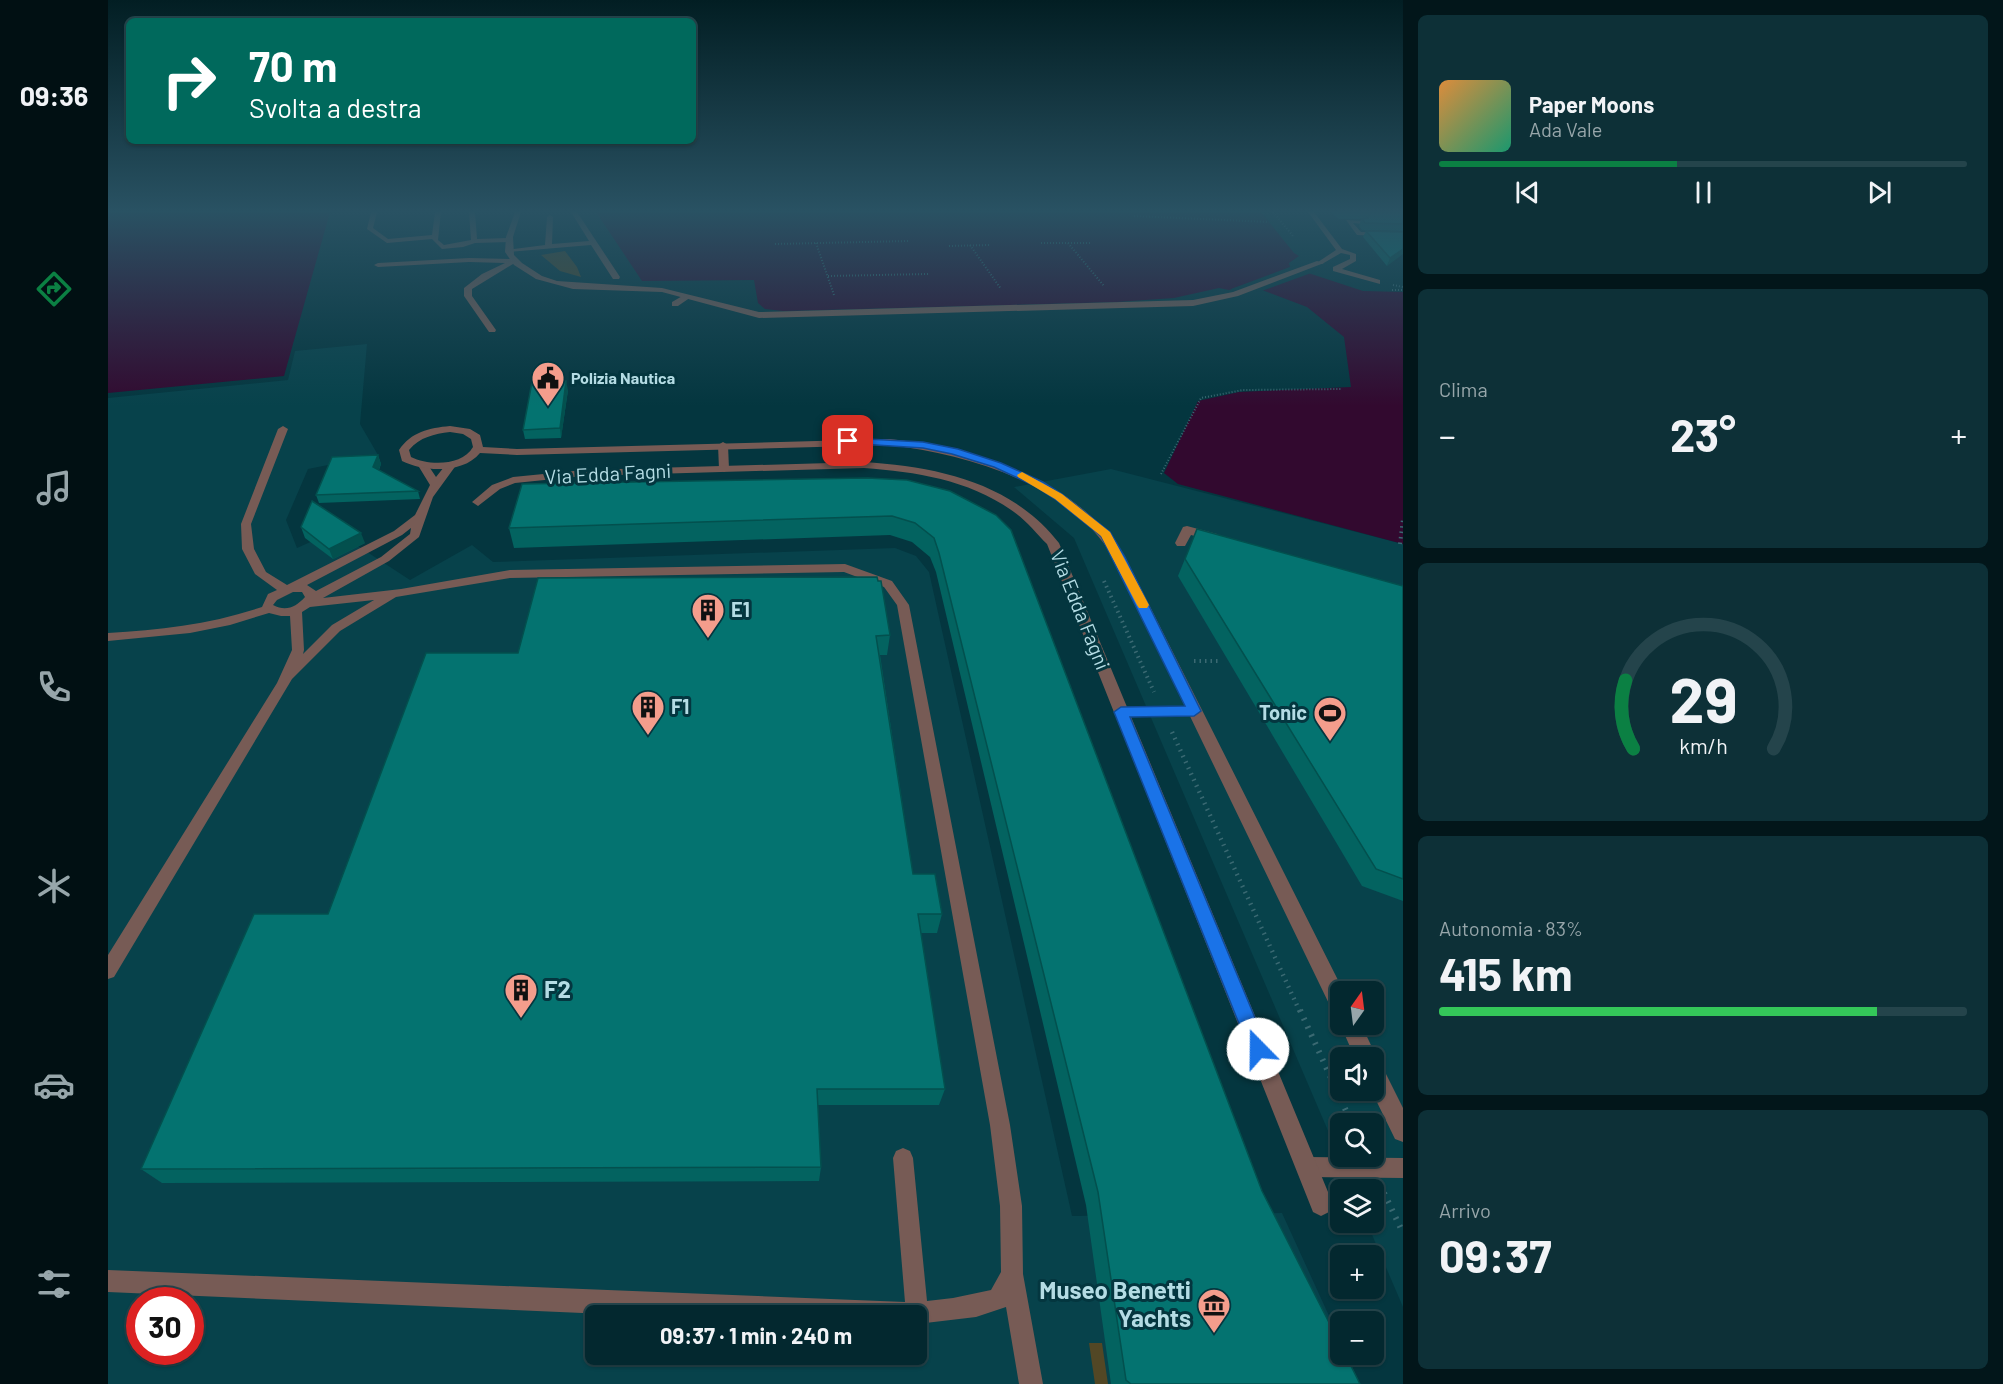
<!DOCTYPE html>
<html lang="it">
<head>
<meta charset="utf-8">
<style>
	body { margin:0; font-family:Barlow,sans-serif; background:#0d3037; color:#f1f3f6; height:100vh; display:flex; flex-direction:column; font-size:22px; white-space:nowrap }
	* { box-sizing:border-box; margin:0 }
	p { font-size:20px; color:#97a6aa }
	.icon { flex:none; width:33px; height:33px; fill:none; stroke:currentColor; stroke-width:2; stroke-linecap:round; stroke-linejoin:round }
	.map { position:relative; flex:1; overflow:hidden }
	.panel { display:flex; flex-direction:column; gap:15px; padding:15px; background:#02161a; width:600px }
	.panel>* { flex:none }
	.top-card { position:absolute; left:18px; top:18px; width:570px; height:126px; border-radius:9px; box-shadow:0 2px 4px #0004,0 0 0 2px #24444b; background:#00695c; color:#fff; overflow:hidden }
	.needle { width:39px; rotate:14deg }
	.controls { position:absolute; left:1222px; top:981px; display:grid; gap:12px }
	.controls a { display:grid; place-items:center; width:54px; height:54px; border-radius:9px; background:#03282f; box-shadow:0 2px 4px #0004,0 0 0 2px #24444b; font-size:30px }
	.speed { position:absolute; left:18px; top:1287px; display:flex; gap:12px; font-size:30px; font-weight:700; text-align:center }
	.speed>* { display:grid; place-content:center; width:78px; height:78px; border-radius:50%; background:#03282f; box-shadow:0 2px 4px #0004,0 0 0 2px #24444b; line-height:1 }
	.speed .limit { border:9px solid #d22; background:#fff; color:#111 }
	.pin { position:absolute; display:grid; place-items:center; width:51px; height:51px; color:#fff; margin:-26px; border-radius:12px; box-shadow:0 3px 9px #0006 }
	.me { position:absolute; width:66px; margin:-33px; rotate:338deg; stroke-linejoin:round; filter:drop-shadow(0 0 4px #0008) }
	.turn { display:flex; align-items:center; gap:21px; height:126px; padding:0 24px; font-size:27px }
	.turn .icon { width:78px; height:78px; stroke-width:2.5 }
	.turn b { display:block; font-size:42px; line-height:51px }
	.big { font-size:45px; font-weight:700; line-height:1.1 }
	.panel .card { flex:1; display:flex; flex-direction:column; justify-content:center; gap:9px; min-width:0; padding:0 21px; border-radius:9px; background:#0d3037 }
	.panel .dial { align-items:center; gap:0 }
	.dial svg { height:156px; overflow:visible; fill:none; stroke:#24444b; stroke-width:7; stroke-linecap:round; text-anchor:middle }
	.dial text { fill:#f1f3f6; stroke:none }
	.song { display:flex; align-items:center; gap:18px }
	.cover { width:72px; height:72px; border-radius:9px; background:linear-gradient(135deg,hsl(30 70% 55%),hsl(160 70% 35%)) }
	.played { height:6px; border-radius:3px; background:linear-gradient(90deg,#0b8043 45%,#24444b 45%) }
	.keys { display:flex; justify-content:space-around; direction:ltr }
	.heat { display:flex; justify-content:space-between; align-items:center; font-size:33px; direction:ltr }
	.charge { height:9px; border-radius:4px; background:linear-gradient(90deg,#34c759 83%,#24444b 0) }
	.trip { position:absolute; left:477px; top:1305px; width:342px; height:60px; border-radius:9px; background:#03282f; box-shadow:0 2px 4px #0004,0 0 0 2px #24444b; font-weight:700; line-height:60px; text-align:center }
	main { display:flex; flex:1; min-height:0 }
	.dock { display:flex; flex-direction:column; width:108px; justify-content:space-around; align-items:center; background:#011013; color:#97a6aa }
	.dock .icon { width:42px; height:42px }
	.dock .current { color:#0b8043 }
	.dock b { font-size:27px; color:#f1f3f6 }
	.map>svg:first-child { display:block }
	.built { fill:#07424b; fill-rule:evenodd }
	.green { fill:#524725 }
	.water { fill:#32092f }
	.pier { fill:#04363f }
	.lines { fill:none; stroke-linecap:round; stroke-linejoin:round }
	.path-far3 { stroke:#3a6972; stroke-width:2; stroke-dasharray:1 2; stroke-linecap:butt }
	.path-far2 { stroke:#3a6972; stroke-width:4; stroke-dasharray:1.5 4; stroke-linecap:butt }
	.path-far1 { stroke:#3a6972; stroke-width:4.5; stroke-dasharray:1.5 5; stroke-linecap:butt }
	.path { stroke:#3a6972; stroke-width:6; stroke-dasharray:2 7; stroke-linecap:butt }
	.lane { fill:#775b55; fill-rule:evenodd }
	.street { fill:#775b55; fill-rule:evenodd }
	.wall { fill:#036360 }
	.shaded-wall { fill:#03504e }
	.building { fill:#047370; stroke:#03504e; stroke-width:1.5 }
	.route { fill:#1a73e8; stroke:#114b97; stroke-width:1.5 }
	.slow { fill:#f59e0b }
	.labels { text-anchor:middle; stroke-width:6; stroke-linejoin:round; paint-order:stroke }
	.far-poi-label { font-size:16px; font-weight:bold; fill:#b4dce4; stroke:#04363f; text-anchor:start }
	.street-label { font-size:20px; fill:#b4dce4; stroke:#04363f }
	.poi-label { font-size:20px; font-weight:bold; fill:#b4dce4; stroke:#04363f; text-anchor:start }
	.near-poi-label { font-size:24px; font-weight:bold; fill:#b4dce4; stroke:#04363f; text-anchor:start }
</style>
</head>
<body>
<main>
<nav class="dock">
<b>09:36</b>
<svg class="icon current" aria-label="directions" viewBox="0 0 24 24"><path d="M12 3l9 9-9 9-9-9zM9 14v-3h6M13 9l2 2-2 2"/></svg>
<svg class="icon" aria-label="music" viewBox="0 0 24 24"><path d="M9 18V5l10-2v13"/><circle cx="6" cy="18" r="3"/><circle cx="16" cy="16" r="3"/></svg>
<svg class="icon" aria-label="phone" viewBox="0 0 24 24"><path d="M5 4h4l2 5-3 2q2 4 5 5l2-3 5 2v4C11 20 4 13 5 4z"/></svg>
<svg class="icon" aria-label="climate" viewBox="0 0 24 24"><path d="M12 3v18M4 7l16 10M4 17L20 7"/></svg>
<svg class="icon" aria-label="car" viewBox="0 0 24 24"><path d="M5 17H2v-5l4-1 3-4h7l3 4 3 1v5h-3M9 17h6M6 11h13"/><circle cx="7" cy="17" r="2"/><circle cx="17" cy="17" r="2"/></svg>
<svg class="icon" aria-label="filters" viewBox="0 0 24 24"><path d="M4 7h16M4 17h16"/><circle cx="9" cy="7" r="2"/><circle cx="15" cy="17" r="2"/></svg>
</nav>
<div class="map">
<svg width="1295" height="1384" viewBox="0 0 1295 1384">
	<rect width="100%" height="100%" fill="#04363f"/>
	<g class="built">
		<path d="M259,344L252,424L270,455L200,469L178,520L189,548L227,531L302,580L364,545L385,562L787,548L808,556L821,572L964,1216L1174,1213L1233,1342V1354L1239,1355L1252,1384H0V398L180,380L187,351ZM32,1300H82V1352H32ZM488,1316H808V1354H488Z"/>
		<path d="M1003,469L1295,544V1307L1259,1223L1266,1222V1190L1245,1189L966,538L906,487ZM1233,992H1266V1024H1233ZM1233,1058H1266V1090H1233ZM1233,1124H1266V1156H1233Z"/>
	</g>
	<g class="green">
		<path d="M457,251L469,267L473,277L452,271L433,255Z"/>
		<path d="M981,1343H994L1000,1384H987Z"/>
	</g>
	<g class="water">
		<path d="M0,212H222L176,376L0,393Z"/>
		<path d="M488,212H1153L1186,253L1191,256L1181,263L1182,267L1255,291L1295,292V544L1070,484L1056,473L1090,401L1131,392L1243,387L1236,337L1199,307L1138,284L1121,290L1111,288L1066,298L1008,302L675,311L657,309L650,303L646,280L534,281Z"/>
	</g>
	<path class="pier" d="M1187,265L1206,272L1151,292L1138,287L1128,291L1123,289Z"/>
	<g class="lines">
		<g class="path-far3">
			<path d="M1165,212L1185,236"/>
			<path d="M1026,216L1161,222"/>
			<path d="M708,243L726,295"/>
			<path d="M933,243H983"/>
			<path d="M960,243L996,286"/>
			<path d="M667,244L800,241"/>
			<path d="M862,245L893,289"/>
			<path d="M841,246L881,245"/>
			<path d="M720,276L820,274"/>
			<path d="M1285,285L1295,287"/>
			<path d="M1284,290H1295"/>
			<path d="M1053,474L1093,398L1135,390L1234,389"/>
		</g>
		<g class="path-far2">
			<path d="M1292,544L1295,519"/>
			<path d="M996,581L1046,692"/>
			<path d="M1086,661H1110"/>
		</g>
		<path class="path-far1" d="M1064,732L1192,1012"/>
		<g class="path">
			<path d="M1192,1010L1244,1124"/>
			<path d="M1276,1193L1295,1233"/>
		</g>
		<g class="lane">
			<path d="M263,212H269L265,228L280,239L324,235L327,212H333L330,240L336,245L363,240L361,212H367L369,239L400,238L403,240L400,242L367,243L355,247L334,249L324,239L279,243L259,229Z"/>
			<path d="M463,212H469L512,277L511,279H505L483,245L400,252L397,250L437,245L439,217L442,215L445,217L444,244L481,241Z"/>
			<path d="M1200,212H1206L1234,249L1248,254V261L1234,269L1272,280V284L1225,271V267L1242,259V255L1233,253L1214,264H1210V262L1228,250Z"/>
			<path d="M1238,220L1257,221L1255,224L1245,223L1253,232L1295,233V237L1249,235Z"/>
			<path d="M361,258L406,259L410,261L364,289V296L388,330L387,332H381L356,296V288L374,274L397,263L361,262L270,267L266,265L270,263Z"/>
			<path d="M576,295L583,297L570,306H564V302Z"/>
			<path d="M175,426L180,429L143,524L146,549L158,572L179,585L286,531L307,515L322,485L311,467L312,465H320L328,477L340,462H348L349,464L325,497L311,537L281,561L215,598L293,589L402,570L737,564L784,581L801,605L902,1125L914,1206L915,1274L935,1384H911L898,1307L868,1317L809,1324L808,1316H543L0,1292V1270L797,1302L785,1158L788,1151L795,1148L802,1151L805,1158L819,1301L845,1298L883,1290L893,1272L892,1206L882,1125L789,605L776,587L736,572L402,578L288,597L232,631L184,679L6,977L0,979V955L169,683L184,650L182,616H173L161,613L122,625L82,633L0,641V633C52,630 104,624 154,607L160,594L169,590L147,574L134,549L133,524L170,429ZM303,528L302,534L273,557L208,591L199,585L294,535ZM185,592H194L197,597C188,607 178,612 165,605L169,600ZM266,600L224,625L195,654L196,650L194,612L202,607Z"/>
			<path d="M615,442L620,445L621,469L616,472L611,469L610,445Z"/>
			<path d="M1086,706L1093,711L1086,716L1013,717L1006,712L1013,707Z"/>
			<path d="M1198,1157L1295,1158V1178L1198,1177L1191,1174L1188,1167L1191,1160Z"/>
		</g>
		<g class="street">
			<path d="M407,212H413L405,237L406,255L414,263L434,276L449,281L554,288L651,312L1085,300L1125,292L1209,261L1216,263L1130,296L1085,306L651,318L554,292L465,289L428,279L406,265L397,252L398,237Z"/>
			<path d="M342,426L362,429L372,435L375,447L409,449L782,439C869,449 968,478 1017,557L1236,992H1233V1017L1226,1014L1005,557C960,483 862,455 782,445L409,455L372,453C355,474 316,472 294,461L291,450C303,432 321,428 342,426ZM342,432L355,434L363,439L365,447C354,466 321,466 303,457L301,450C312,437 326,434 342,432Z"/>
			<path d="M756,462C830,467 903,482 951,543L1225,1204L1221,1212L1213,1216L1205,1212L939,544C929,534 918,520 906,512C862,480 809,472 756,468L476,476L407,483L392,489L370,506L364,502L384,485L405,477L476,470Z"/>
			<path d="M1079,526L1109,534L1111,537L1105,541L1083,535L1077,546H1069L1067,543L1075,527Z"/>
			<path d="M1233,1021V1024H1253L1269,1058L1266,1063L1274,1066L1295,1108V1142L1287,1139L1263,1090H1266V1058H1247L1232,1024Z"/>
		</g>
	</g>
	<g class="wall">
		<path d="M1222,212H1295V231L1254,230L1251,226L1253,219H1231Z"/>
		<path d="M1258,231L1295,232L1279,266L1255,237Z"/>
		<path d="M460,390L453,438L417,439L415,430Z"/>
		<path d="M270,455L273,464L271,470L310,491L312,499L211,503L208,495Z"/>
		<path d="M799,480L1154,1191L1252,1384H1003L978,1205L828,572L822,557L804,542L782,535L406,548L401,528Z"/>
		<path d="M193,527L257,543L225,559L197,538Z"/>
		<path d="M1089,529L1295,586V901L1254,886L1070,576Z"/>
		<path d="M782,635L779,655H772L805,874L834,914L829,933H813L837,1089L831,1105H710L713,1167L711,1181L54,1183L33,1169L410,653Z"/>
	</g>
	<g class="shaded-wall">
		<path d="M1295,249V254L1279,266L1282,258Z"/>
		<path d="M458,381L460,390L453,438L452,428Z"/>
		<path d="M270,455L273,464L268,476L265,467Z"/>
		<path d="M253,533L257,543L225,559L221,549Z"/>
	</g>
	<g class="building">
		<path d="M1233,212H1295V224L1257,223L1254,219L1260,218L1262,213Z"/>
		<path d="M1258,231L1295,232V249L1282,258Z"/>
		<path d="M458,381L452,428L415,430L424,382Z"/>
		<path d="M270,455L265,467L310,491L208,495L224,457Z"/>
		<path d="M759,478L799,480L842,491L888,515L903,530L1154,1191L1233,1346V1354H1237L1252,1384H1023L1018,1380L990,1192L831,553L826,538L807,523L784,516L401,528L414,484Z"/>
		<path d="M204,501L253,533L221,549L193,527Z"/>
		<path d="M1089,529L1295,586V879L1268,869L1077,559Z"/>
		<path d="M769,577L770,581H773L782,635L768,636L805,874H827L834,914H810L837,1089H709L713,1167L33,1169L146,914H220L318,653H410L430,578Z"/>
	</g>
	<linearGradient id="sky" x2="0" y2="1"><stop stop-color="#021e23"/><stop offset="0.52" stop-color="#295263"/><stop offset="1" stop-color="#295263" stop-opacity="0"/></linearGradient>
	<rect width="1295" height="406" fill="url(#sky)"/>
	<path class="route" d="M740,438L815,442L850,449L893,463L935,482L954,494L1002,532L1017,557L1093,711L1086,716L1022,717L1160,1049L1157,1056L1150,1059L1144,1056L1006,712L1013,707L1077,706L993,536L947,499L927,486L886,467L844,454L815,448L736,443L735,441Z"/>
	<path class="slow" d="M914,472L954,494L1002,532L1041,605L1039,608H1031L1029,605L993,536L947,499L910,477L909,475Z"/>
	<defs>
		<symbol id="civic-pin" viewBox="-11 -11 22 30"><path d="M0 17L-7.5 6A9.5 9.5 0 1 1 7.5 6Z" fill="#f49d8c" stroke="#04363f"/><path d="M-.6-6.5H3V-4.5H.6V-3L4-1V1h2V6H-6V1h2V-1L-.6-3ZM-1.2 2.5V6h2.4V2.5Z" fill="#111"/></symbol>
		<symbol id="building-pin" viewBox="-11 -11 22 30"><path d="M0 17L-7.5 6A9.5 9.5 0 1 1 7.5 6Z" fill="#f49d8c" stroke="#04363f"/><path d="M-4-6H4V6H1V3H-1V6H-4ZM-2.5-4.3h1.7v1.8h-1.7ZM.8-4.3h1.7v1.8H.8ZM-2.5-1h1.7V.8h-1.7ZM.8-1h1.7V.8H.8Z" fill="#111"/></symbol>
		<symbol id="stadium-pin" viewBox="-11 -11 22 30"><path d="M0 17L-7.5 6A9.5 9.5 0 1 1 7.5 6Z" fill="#f49d8c" stroke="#04363f"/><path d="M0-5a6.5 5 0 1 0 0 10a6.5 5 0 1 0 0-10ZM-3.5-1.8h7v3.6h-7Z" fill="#111"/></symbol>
		<symbol id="museum-pin" viewBox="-11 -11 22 30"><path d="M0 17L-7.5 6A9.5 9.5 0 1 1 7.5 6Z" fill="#f49d8c" stroke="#04363f"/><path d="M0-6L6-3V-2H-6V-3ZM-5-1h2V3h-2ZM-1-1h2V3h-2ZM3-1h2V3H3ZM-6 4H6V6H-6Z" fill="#111"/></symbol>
	</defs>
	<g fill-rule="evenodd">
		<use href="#civic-pin" x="421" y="359" width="38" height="52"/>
		<use href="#building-pin" x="581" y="591" width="38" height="52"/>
		<use href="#building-pin" x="521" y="688" width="38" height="52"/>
		<use href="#stadium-pin" x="1203" y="694" width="38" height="52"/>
		<use href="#building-pin" x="394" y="971" width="38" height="52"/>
		<use href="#museum-pin" x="1087" y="1286" width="38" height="52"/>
	</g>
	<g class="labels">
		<g class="far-poi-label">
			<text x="463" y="384">Polizia Nautica</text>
		</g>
		<g class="street-label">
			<text transform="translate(500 474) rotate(-3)" y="7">Via Edda Fagni</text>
			<text transform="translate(972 610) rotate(68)" y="7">Via Edda Fagni</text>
		</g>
		<g class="poi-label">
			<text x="623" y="617">E1</text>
			<text x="563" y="714">F1</text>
			<text x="1199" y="720" text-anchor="end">Tonic</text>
		</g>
		<g class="near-poi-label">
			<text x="436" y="998">F2</text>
			<text x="1083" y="1299" text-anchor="end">Museo Benetti<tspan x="1083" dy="28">Yachts</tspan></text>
		</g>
	</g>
</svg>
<div class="controls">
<a><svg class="needle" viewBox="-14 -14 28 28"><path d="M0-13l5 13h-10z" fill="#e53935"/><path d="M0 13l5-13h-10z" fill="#97a6aa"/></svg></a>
<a><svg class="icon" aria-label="sound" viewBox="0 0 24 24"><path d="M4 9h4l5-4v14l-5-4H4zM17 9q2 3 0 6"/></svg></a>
<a><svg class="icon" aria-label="search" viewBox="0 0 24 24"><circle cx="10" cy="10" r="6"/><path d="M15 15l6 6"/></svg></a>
<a><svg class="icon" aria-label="layers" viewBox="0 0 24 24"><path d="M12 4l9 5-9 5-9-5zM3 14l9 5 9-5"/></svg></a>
<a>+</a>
<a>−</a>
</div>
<div class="speed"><div class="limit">30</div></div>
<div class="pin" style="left:740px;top:441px;background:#d93025"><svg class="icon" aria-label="arrive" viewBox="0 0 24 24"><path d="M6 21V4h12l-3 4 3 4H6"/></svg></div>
<svg class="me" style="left:1150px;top:1049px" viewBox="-20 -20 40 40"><circle r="19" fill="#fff"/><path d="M0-13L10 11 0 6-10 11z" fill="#1a73e8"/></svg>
<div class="trip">09:37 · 1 min · 240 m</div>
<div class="top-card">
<div class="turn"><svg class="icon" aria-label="right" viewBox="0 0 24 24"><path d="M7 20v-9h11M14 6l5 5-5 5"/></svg><div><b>70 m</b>Svolta a destra</div></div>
</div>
</div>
<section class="panel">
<div class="card">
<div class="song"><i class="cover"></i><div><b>Paper Moons</b><p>Ada Vale</p></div></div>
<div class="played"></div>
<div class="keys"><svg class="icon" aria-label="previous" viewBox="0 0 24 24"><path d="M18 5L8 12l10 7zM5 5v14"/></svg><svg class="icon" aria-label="pause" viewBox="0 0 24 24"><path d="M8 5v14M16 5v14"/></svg><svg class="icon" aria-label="next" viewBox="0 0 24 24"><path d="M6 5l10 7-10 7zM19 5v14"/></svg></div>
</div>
<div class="card"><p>Clima</p>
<div class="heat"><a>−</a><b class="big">23°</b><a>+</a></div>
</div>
<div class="card dial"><svg viewBox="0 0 100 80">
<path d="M14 69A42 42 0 1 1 86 69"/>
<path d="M14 69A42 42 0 0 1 10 34" stroke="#0b8043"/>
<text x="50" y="56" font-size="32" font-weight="700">29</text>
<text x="50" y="72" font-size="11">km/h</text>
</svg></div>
<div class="card"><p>Autonomia · 83%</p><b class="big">415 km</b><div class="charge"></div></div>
<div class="card"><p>Arrivo</p><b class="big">09:37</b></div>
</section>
</main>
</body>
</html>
